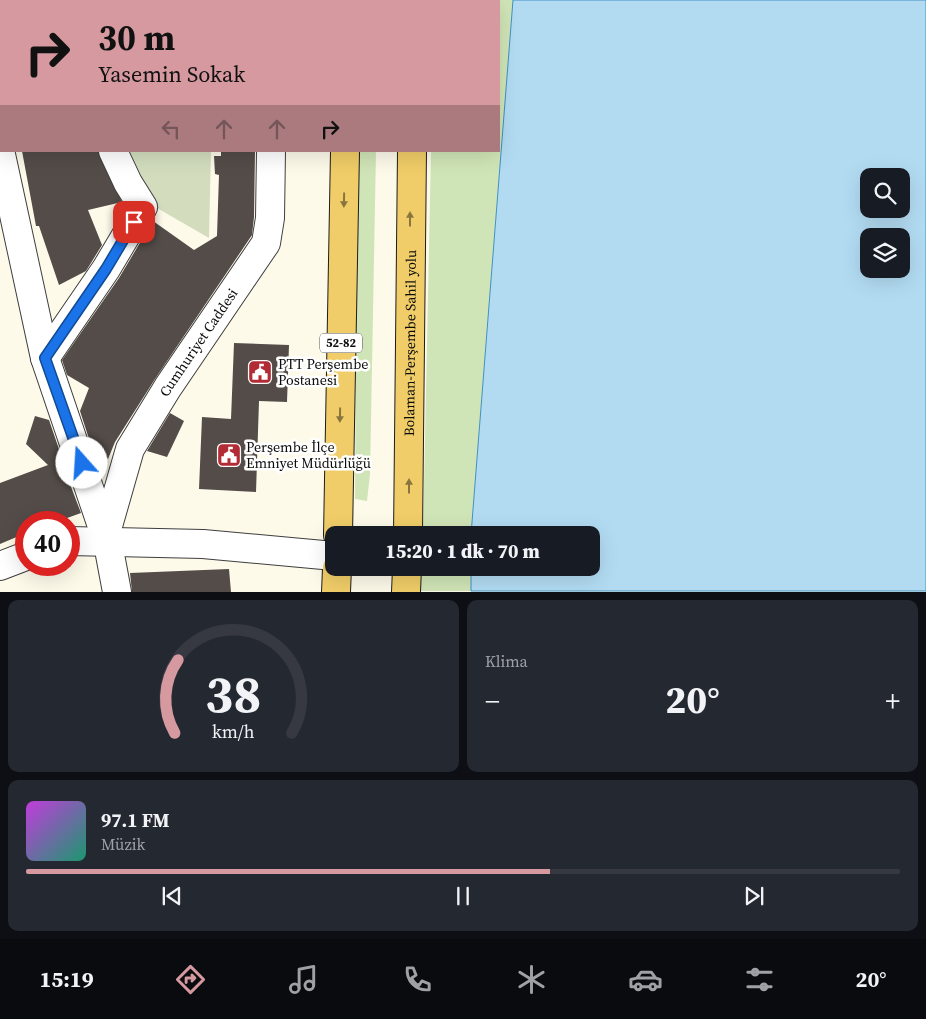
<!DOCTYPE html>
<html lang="tr">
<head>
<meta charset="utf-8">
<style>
	body { margin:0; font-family:"Source Serif 4",serif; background:#242831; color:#f1f3f6; height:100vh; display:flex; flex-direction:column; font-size:19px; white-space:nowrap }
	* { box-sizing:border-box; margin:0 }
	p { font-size:16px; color:#9ea1a6 }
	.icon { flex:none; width:28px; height:28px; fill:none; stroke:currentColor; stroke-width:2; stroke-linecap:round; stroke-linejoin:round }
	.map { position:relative; height:592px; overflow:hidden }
	.panel { display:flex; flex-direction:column; gap:8px; padding:8px; background:#0d0f14; flex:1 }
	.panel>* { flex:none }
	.guide { position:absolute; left:0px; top:0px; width:500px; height:152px; box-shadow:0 5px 20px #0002; background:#d5999f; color:#111; overflow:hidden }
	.controls { position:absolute; left:860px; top:168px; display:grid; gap:10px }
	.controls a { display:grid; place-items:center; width:50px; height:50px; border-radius:10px; background:#171b24; box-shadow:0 5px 20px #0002; font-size:25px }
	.speed { position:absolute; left:15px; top:511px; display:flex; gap:10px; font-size:25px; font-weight:700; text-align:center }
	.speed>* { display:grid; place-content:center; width:65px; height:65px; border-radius:50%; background:#171b24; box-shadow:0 5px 20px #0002; line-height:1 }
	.speed .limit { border:8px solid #d22; background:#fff; color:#111 }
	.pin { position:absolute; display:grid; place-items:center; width:42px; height:42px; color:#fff; margin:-21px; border-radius:10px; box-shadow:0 2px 8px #0006 }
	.me { position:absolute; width:55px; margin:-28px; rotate:341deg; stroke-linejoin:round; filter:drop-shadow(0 0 4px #0008) }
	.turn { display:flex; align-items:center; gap:18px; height:105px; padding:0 15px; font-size:22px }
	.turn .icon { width:65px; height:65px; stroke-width:2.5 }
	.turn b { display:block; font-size:35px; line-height:42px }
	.lanes { display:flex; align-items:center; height:48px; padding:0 15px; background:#0003; justify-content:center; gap:25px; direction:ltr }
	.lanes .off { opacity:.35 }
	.big { font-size:38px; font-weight:800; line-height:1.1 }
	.panel .widget { flex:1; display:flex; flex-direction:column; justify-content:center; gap:8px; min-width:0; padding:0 18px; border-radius:10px; background:#242831 }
	.panel .dial { align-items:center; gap:0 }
	.dial svg { height:130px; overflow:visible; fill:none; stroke:#363941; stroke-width:7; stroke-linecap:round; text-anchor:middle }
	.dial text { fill:#f1f3f6; stroke:none }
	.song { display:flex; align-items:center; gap:15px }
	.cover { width:60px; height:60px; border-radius:8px; background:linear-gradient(135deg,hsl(290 70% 55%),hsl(160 70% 35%)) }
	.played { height:5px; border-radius:2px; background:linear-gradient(90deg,#d5999f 60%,#363941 60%) }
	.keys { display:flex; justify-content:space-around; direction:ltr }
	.heat { display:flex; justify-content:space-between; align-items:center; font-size:28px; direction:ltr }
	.panel .tiles { flex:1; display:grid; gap:8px; grid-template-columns:1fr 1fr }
	.widget:last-child { grid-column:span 2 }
	.trip { position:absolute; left:325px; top:526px; width:275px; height:50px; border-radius:10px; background:#171b24; box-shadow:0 5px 20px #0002; font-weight:800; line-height:50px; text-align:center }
	.tab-bar { display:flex; height:80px; justify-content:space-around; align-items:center; background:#090b0e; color:#9ea1a6 }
	.tab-bar .icon { width:35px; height:35px }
	.tab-bar .on { color:#d5999f }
	.tab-bar b { font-size:22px; color:#f1f3f6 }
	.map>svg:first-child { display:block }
	.green { fill:#d0e5b7 }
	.cemetery { fill:#d3ddbe }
	.water { fill:#b2dbf2; stroke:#3e91c4; fill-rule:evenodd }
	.building { fill:#534c48 }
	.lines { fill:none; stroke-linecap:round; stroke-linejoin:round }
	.minor-casing { stroke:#3e3e3e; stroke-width:30 }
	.tertiary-casing { stroke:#3e3e3e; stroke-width:30 }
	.primary-casing { stroke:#1c1c1c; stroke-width:30 }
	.minor { stroke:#fff; stroke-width:28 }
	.tertiary { stroke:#fff; stroke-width:28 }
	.primary { stroke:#f0cd68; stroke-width:28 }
	.oneway { fill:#89763e }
	.route-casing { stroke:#114b97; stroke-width:12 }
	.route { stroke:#1a73e8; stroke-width:9 }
	.labels { text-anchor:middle; stroke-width:5; stroke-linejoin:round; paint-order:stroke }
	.shield { fill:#fff; stroke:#545454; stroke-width:1 }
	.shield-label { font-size:12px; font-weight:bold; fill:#0b0b0b }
	.street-label { font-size:14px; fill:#0b0b0b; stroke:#fff }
	.poi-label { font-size:14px; fill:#0b0b0b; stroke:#fff; text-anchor:start }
</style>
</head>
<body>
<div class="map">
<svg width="926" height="592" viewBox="0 0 926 592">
	<rect width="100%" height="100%" fill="#fefaea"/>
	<g class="green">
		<path d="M437,0H513L471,535H423L431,151H499V1Z"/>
		<path d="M357,151H376L370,474L367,501L355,499Z"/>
		<path d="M421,568H471V591H420Z"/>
	</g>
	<g class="cemetery">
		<path d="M102,0H200V1H103Z"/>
		<path d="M121,151H211L209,238L150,204Z"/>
	</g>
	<path class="water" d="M513,0H926V591H471V568H591V535H471ZM869,176H901V209H869ZM869,236H901V269H869Z"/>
	<g class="building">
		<path d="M22,151H98L122,202L88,210L102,245L86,271L59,285L39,226H36Z"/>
		<path d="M221,151H255L254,217L252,235L155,379L115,442L108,459L91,445L80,411L89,388L67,375L62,360L119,278L153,221L194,250L217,236L219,175L215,174L214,156H221Z"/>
		<path d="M234,343L289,345L287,402L259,401L256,492L199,489L202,417L231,419Z"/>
		<path d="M170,413L184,421L167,457L147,451Z"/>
		<path d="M35,416L49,420L62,458V463L81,513L56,522H26V533L0,544V483L48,465L26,444Z"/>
		<path d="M229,569L231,592H132L130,573Z"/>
	</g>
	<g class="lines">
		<defs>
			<g id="minor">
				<path d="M94,0L95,1"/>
				<path d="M275,1V0"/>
				<path d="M45,358L106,269L143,207L128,183L113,151"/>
				<path id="s1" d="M106,533L130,449L168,387L266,243L270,218L271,151"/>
				<path d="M108,544L117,592"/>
			</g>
			<g id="tertiary">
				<path d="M0,150L45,358L108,544"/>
				<path d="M69,541L203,544L334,556"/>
				<path d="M0,566L26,556"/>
			</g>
			<g id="primary">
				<path d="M348,1V0"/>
				<path d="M415,1V0"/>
				<path d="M338,535L345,151"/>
				<path id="s2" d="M408,535L412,151"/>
				<path d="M336,592L337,568"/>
				<path d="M406,592L407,568"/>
			</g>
		</defs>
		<use href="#minor" class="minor-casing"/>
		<use href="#tertiary" class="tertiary-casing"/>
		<use href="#primary" class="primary-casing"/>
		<use href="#minor" class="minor"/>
		<use href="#tertiary" class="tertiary"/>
		<use href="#primary" class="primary"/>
	</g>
	<defs><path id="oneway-solid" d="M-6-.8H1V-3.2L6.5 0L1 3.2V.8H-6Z" transform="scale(1.25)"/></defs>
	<g class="oneway">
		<use href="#oneway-solid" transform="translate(344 200) rotate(91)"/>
		<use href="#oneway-solid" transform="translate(410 219) rotate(-90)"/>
		<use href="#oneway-solid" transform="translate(340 415) rotate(91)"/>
		<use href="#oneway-solid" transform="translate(409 486) rotate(-90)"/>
	</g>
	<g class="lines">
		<defs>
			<path id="route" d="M82,463L45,358L106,269L134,222"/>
		</defs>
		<use href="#route" class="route-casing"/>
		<use href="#route" class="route"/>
	</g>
	<defs>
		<symbol id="civic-square" viewBox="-11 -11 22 22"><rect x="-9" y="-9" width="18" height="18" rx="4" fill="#b22c35" stroke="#fff"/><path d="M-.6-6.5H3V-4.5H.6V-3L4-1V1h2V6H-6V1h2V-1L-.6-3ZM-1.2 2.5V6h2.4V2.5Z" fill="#fff"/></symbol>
	</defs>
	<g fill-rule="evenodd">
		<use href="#civic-square" x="246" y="358" width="28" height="28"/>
		<use href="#civic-square" x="215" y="441" width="28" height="28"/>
	</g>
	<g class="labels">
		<rect class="shield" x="320" y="333.5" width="42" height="19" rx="4"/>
		<g class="shield-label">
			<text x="341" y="347">52-82</text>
		</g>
		<g class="street-label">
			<text dy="5" stroke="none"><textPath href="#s2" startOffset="192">Bolaman-Perşembe Sahil yolu</textPath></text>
			<text dy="5" stroke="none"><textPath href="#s1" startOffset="214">Cumhuriyet Caddesi</textPath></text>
		</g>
		<g class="poi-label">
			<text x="278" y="369">PTT Perşembe<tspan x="278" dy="16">Postanesi</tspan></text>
			<text x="246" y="452">Perşembe İlçe<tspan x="246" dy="16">Emniyet Müdürlüğü</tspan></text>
		</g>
	</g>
</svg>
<div class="controls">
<a><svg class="icon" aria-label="search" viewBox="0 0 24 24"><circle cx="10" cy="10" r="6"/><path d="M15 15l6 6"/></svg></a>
<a><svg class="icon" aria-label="layers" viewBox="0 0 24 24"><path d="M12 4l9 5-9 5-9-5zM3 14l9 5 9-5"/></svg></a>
</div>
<div class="speed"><div class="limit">40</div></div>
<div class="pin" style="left:134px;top:222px;background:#d93025"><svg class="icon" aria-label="arrive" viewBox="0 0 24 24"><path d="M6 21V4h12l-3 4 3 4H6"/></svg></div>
<svg class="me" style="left:82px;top:463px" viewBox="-20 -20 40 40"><circle r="19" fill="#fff"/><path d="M0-13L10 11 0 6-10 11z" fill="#1a73e8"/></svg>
<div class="trip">15:20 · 1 dk · 70 m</div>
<div class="guide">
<div class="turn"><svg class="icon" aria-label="right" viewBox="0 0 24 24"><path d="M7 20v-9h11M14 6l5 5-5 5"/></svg><div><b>30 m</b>Yasemin Sokak</div></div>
<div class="lanes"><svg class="icon off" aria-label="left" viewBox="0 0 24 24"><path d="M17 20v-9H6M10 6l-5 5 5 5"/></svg><svg class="icon off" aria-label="ahead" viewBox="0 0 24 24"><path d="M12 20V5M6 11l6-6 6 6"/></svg><svg class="icon off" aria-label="ahead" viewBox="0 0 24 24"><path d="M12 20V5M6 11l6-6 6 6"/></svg><svg class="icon" aria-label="right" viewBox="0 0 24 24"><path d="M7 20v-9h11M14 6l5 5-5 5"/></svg></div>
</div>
</div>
<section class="panel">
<div class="tiles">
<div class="widget dial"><svg viewBox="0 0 100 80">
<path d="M14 69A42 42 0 1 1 86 69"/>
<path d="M14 69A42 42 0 0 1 16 24" stroke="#d5999f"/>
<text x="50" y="56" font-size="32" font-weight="700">38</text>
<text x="50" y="72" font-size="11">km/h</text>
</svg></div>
<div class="widget"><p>Klima</p>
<div class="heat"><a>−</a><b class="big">20°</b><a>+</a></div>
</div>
<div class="widget">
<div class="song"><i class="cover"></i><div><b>97.1 FM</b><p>Müzik</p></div></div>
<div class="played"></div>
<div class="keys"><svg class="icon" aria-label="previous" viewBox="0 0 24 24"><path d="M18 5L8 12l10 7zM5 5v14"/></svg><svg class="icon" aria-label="pause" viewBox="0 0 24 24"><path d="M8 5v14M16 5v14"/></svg><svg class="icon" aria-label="next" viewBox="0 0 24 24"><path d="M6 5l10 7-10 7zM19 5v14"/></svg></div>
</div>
</div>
</section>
<nav class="tab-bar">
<b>15:19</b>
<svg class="icon on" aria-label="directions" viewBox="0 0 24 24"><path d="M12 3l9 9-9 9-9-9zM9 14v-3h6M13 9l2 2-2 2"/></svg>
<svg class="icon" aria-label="music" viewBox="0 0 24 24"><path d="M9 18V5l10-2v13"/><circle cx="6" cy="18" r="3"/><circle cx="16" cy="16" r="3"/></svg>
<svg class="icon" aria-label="phone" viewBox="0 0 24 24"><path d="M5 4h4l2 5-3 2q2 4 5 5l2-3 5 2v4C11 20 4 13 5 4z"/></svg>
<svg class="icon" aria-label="climate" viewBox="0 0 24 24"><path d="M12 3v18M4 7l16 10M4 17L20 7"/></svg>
<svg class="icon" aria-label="car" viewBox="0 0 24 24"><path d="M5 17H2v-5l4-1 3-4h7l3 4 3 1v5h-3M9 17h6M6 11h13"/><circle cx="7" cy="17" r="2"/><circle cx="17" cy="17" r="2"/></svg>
<svg class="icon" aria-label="filters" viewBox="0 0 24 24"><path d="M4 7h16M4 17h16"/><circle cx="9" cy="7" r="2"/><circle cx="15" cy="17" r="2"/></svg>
<b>20°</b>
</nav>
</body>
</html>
